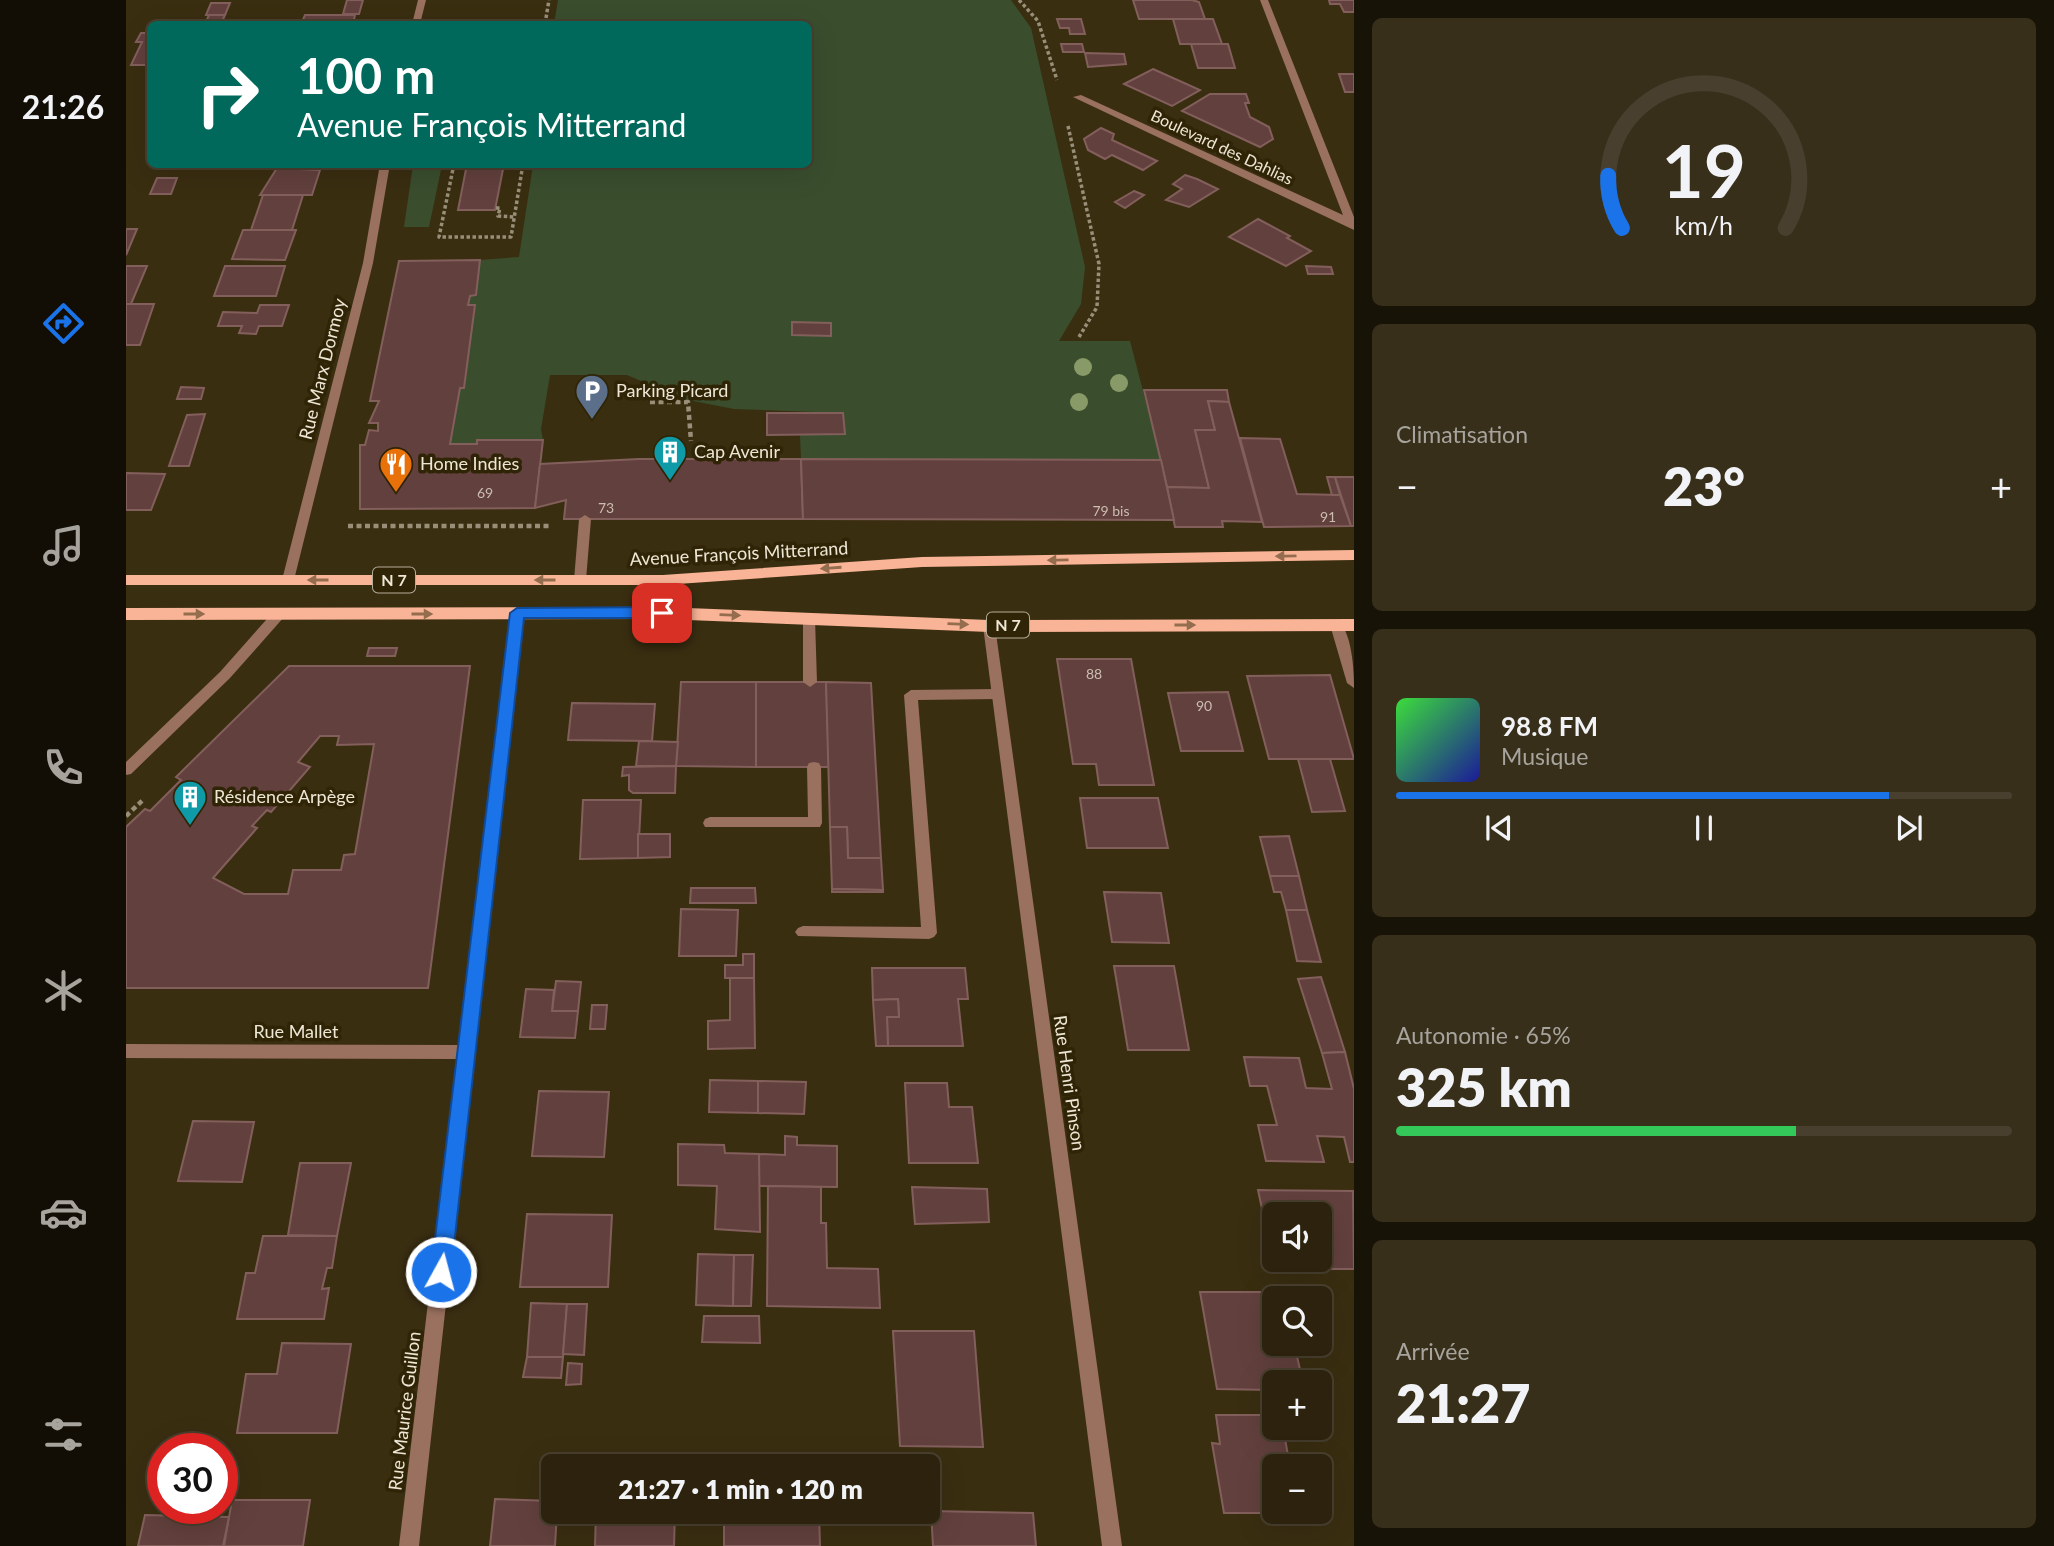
<!DOCTYPE html>
<html lang="fr">
<head>
<meta charset="utf-8">
<style>
	body { margin:0; font-family:Lato,sans-serif; background:#382f1b; color:#f1f3f6; height:100vh; display:flex; flex-direction:column; font-size:26px; white-space:nowrap }
	* { box-sizing:border-box; margin:0 }
	p { font-size:23px; color:#a6a49d }
	.icon { flex:none; width:38px; height:38px; fill:none; stroke:currentColor; stroke-width:2; stroke-linecap:round; stroke-linejoin:round }
	.map { position:relative; flex:1; overflow:hidden }
	.panel { display:flex; flex-direction:column; gap:18px; padding:18px; background:#181307; width:700px }
	.panel>* { flex:none }
	.banner { position:absolute; left:21px; top:21px; width:665px; height:147px; border-radius:10px; box-shadow:0 7px 28px #0002,0 0 0 2px #483f2e; background:#00695c; color:#fff; overflow:hidden }
	.controls { position:absolute; left:1136px; top:1202px; display:grid; gap:14px }
	.controls a { display:grid; place-items:center; width:70px; height:70px; border-radius:10px; background:#2c220d; box-shadow:0 7px 28px #0002,0 0 0 2px #483f2e; font-size:35px }
	.speed { position:absolute; left:21px; top:1433px; display:flex; gap:14px; font-size:35px; font-weight:700; text-align:center }
	.speed>* { display:grid; place-content:center; width:91px; height:91px; border-radius:50%; background:#2c220d; box-shadow:0 7px 28px #0002,0 0 0 2px #483f2e; line-height:1 }
	.speed .limit { border:10px solid #d22; background:#fff; color:#111 }
	.pin { position:absolute; display:grid; place-items:center; width:60px; height:60px; color:#fff; margin:-30px; border-radius:14px; box-shadow:0 4px 10px #0006 }
	.me { position:absolute; width:77px; margin:-38px; rotate:7deg; stroke-linejoin:round; filter:drop-shadow(0 0 5px #0008) }
	.turn { display:flex; align-items:center; gap:24px; height:147px; padding:0 35px; font-size:32px }
	.turn .icon { width:91px; height:91px; stroke-width:2.5 }
	.turn b { display:block; font-size:49px; line-height:60px }
	.big { font-size:52px; font-weight:800; line-height:1.1 }
	.panel .widget { flex:1; display:flex; flex-direction:column; justify-content:center; gap:10px; min-width:0; padding:0 24px; border-radius:10px; background:#382f1b }
	.panel .dial { align-items:center; gap:0 }
	.dial svg { height:182px; overflow:visible; fill:none; stroke:#483f2e; stroke-width:7; stroke-linecap:round; text-anchor:middle }
	.dial text { fill:#f1f3f6; stroke:none }
	.song { display:flex; align-items:center; gap:21px }
	.cover { width:84px; height:84px; border-radius:10px; background:linear-gradient(135deg,hsl(120 70% 55%),hsl(240 70% 35%)) }
	.played { height:7px; border-radius:4px; background:linear-gradient(90deg,#1a73e8 80%,#483f2e 80%) }
	.keys { display:flex; justify-content:space-around; direction:ltr }
	.heat { display:flex; justify-content:space-between; align-items:center; font-size:38px; direction:ltr }
	.charge { height:10px; border-radius:5px; background:linear-gradient(90deg,#34c759 65%,#483f2e 0) }
	.trip { position:absolute; left:415px; top:1454px; width:399px; height:70px; border-radius:10px; background:#2c220d; box-shadow:0 7px 28px #0002,0 0 0 2px #483f2e; font-weight:800; line-height:70px; text-align:center }
	main { display:flex; flex:1; min-height:0 }
	.dock { display:flex; flex-direction:column; width:126px; justify-content:space-around; align-items:center; background:#120e05; color:#a6a49d }
	.dock .icon { width:49px; height:49px }
	.dock .active { color:#1a73e8 }
	.dock b { font-size:32px; color:#f1f3f6 }
	.map>svg:first-child { display:block }
	.green { fill:#3a4e2e }
	.building { fill:#62403d; stroke:#835f5c; stroke-width:2; fill-rule:evenodd }
	.lines { fill:none; stroke-linecap:round; stroke-linejoin:round }
	.path-far1 { stroke:#998f79; stroke-width:3.5; stroke-dasharray:3.5 2.5; stroke-linecap:butt }
	.path { stroke:#998f79; stroke-width:4.5; stroke-dasharray:5 3.5; stroke-linecap:butt }
	.lane { fill:#9a705f; fill-rule:evenodd }
	.street { fill:#9a705f; fill-rule:evenodd }
	.primary { fill:#f9b497; fill-rule:evenodd }
	.tree { fill:#889a67 }
	.oneway { fill:#946c4e }
	.route { fill:#1a73e8; stroke:#114b97; stroke-width:2 }
	.labels { text-anchor:middle; stroke-width:7; stroke-linejoin:round; paint-order:stroke }
	.number-label { font-size:14px; fill:#cbbdb0 }
	.far-street-label { font-size:16px; fill:#eee7d6; stroke:#302406 }
	.shield { fill:#302406; stroke:#b5ac98; stroke-width:2 }
	.shield-label { font-size:16px; font-weight:bold; fill:#eee7d6 }
	.street-label { font-size:18px; fill:#eee7d6; stroke:#302406 }
	.poi-label { font-size:18px; fill:#eee7d6; stroke:#302406; text-anchor:start }
</style>
</head>
<body>
<main>
<nav class="dock">
<b>21:26</b>
<svg class="icon active" aria-label="directions" viewBox="0 0 24 24"><path d="M12 3l9 9-9 9-9-9zM9 14v-3h6M13 9l2 2-2 2"/></svg>
<svg class="icon" aria-label="music" viewBox="0 0 24 24"><path d="M9 18V5l10-2v13"/><circle cx="6" cy="18" r="3"/><circle cx="16" cy="16" r="3"/></svg>
<svg class="icon" aria-label="phone" viewBox="0 0 24 24"><path d="M5 4h4l2 5-3 2q2 4 5 5l2-3 5 2v4C11 20 4 13 5 4z"/></svg>
<svg class="icon" aria-label="climate" viewBox="0 0 24 24"><path d="M12 3v18M4 7l16 10M4 17L20 7"/></svg>
<svg class="icon" aria-label="car" viewBox="0 0 24 24"><path d="M5 17H2v-5l4-1 3-4h7l3 4 3 1v5h-3M9 17h6M6 11h13"/><circle cx="7" cy="17" r="2"/><circle cx="17" cy="17" r="2"/></svg>
<svg class="icon" aria-label="filters" viewBox="0 0 24 24"><path d="M4 7h16M4 17h16"/><circle cx="9" cy="7" r="2"/><circle cx="15" cy="17" r="2"/></svg>
</nav>
<div class="map">
<svg width="1228" height="1546" viewBox="0 0 1228 1546">
	<rect width="100%" height="100%" fill="#3a2e11"/>
	<g class="green">
		<path d="M432,0H885L905,28L959,267L955,304L933,341H1004L1035,460L675,459L674,435H719L717,413L608,409L557,399L501,375H424L415,429L417,440H352L351,444H324L334,388H338L349,306L342,305L344,296L350,295L354,260L393,257L407,165L682,164V24H428Z"/>
		<path d="M287,165H316L303,227H278Z"/>
	</g>
	<g class="building">
		<path d="M221,0H237L233,14H217Z"/>
		<path d="M1007,0H1066L1073,2L1079,19H1013Z"/>
		<path d="M1203,0H1228V12H1218L1214,4H1204Z"/>
		<path d="M85,3H104L99,15H80Z"/>
		<path d="M83,15H99L95,24H79Z"/>
		<path d="M179,15H229L227,24H169L176,22Z"/>
		<path d="M931,19H955L959,34H944L943,28H934Z"/>
		<path d="M1047,19H1087L1096,44H1054Z"/>
		<path d="M331,21H379L378,24H330Z"/>
		<path d="M15,33H24V65H5L16,42H10Z"/>
		<path d="M935,44H956L958,52H937Z"/>
		<path d="M1065,44H1102L1109,68H1072Z"/>
		<path d="M959,53L998,54L1000,64L962,67Z"/>
		<path d="M1027,69L1074,90L1046,106L998,84Z"/>
		<path d="M1213,74H1228V92H1219Z"/>
		<path d="M1084,94H1120L1123,103H1119L1124,117L1143,127L1147,139L1134,147L1056,111Z"/>
		<path d="M975,128L988,134L986,140L1031,161L1017,170L986,155L979,159L962,150L958,139Z"/>
		<path d="M341,164H378L369,210H332Z"/>
		<path d="M151,168L194,170L186,195H134Z"/>
		<path d="M1059,175L1071,179L1092,189L1063,207L1040,200L1056,189L1047,184Z"/>
		<path d="M31,178H51L45,194H24Z"/>
		<path d="M1008,191L1018,195L999,208L989,202Z"/>
		<path d="M137,195H177L166,230H125Z"/>
		<path d="M1132,219L1164,236L1161,238L1185,251L1160,266L1103,237Z"/>
		<path d="M0,229H11L0,255Z"/>
		<path d="M117,230H170L159,260L106,259Z"/>
		<path d="M354,260L350,295L344,296L342,305H349L338,388H334L324,444H351V440H417L409,508L234,509V445H239L243,430L252,431V423H243L253,401H244L273,261Z"/>
		<path d="M0,266H21L5,304H0Z"/>
		<path d="M99,266H159L150,296H88Z"/>
		<path d="M1180,266L1205,267L1207,274H1182Z"/>
		<path d="M0,304H28L14,345H0Z"/>
		<path d="M134,305H163L156,326H133L130,334L113,333L116,326H92L97,312L131,313Z"/>
		<path d="M666,322L705,323V336L666,335Z"/>
		<path d="M55,387L78,388L75,399H51Z"/>
		<path d="M1018,390H1101L1103,402L1082,401L1089,430H1069L1083,488L1041,487Z"/>
		<path d="M1082,401L1103,402L1136,522L1096,521L1097,527H1049L1041,487L1083,488L1069,430H1089Z"/>
		<path d="M641,413H717L719,434L641,435Z"/>
		<path d="M79,414L63,466H43L61,415Z"/>
		<path d="M1114,438L1154,439L1171,494L1214,495L1225,526L1138,527Z"/>
		<path d="M513,459H675L677,519H438L440,500L409,508L414,464Z"/>
		<path d="M675,459L1035,460L1048,520L677,519Z"/>
		<path d="M0,473L39,474L25,510H0Z"/>
		<path d="M1201,477H1209L1214,495H1206Z"/>
		<path d="M1209,477H1228V526H1225Z"/>
		<path d="M243,648H271L269,656H241Z"/>
		<path d="M931,659H1005L1028,785H973L970,764H947Z"/>
		<path d="M163,666H344L302,988H0V827L19,809L24,811L55,780L50,777ZM194,736H213L211,745L248,744L229,854L218,855L215,870H167L162,894H118L87,878L131,828L126,826L141,810L145,812L184,767L172,762Z"/>
		<path d="M1204,675L1228,759H1143L1121,676Z"/>
		<path d="M555,682H630V767L550,766Z"/>
		<path d="M630,682H700L703,767H630Z"/>
		<path d="M700,682L745,683L755,858H722L721,827H704Z"/>
		<path d="M1102,692L1117,751H1055L1042,693Z"/>
		<path d="M446,703L529,704L526,741L442,740Z"/>
		<path d="M513,741L552,742L550,766H510Z"/>
		<path d="M1172,759H1204L1219,811L1186,812Z"/>
		<path d="M550,766L549,793H507L503,790V775L496,776L497,767Z"/>
		<path d="M954,798H1032L1042,848H961Z"/>
		<path d="M457,800H515L512,858L454,859Z"/>
		<path d="M704,827H721L722,858H755L757,890L706,889Z"/>
		<path d="M512,834H544V857L512,858Z"/>
		<path d="M1163,836L1173,876H1144L1134,837Z"/>
		<path d="M1144,876H1173L1181,910H1160L1155,892H1148Z"/>
		<path d="M565,888H629L630,903H564Z"/>
		<path d="M706,889L757,890V892H706Z"/>
		<path d="M978,892L1035,893L1043,943L986,942Z"/>
		<path d="M555,909L612,910L610,956H553Z"/>
		<path d="M1160,910H1181L1195,962L1171,961Z"/>
		<path d="M617,954H628V978H599V965H617Z"/>
		<path d="M988,966H1048L1063,1050H1002Z"/>
		<path d="M746,968H839L842,999H832L837,1046H762L761,1017H773L772,999L747,1000Z"/>
		<path d="M1195,977L1219,1052L1196,1053L1172,979Z"/>
		<path d="M604,978H628L629,1048L582,1049V1021L604,1020Z"/>
		<path d="M430,981L455,982L452,1011H426Z"/>
		<path d="M400,989L428,990L426,1011H452L449,1038L394,1037Z"/>
		<path d="M772,999L773,1017H761L762,1046H750L747,1000Z"/>
		<path d="M466,1005H481L479,1029H464Z"/>
		<path d="M1219,1052L1228,1089V1162H1224L1218,1137L1191,1136L1198,1162L1140,1161L1132,1125H1151L1141,1086H1124L1118,1057L1173,1058L1180,1088L1206,1089L1196,1053Z"/>
		<path d="M584,1080L632,1081V1113L583,1112Z"/>
		<path d="M632,1081L680,1082L678,1114L632,1113Z"/>
		<path d="M779,1083H821L823,1107H846L852,1163H783Z"/>
		<path d="M413,1091L483,1092L478,1157L406,1156Z"/>
		<path d="M67,1121L128,1122L116,1182L52,1181Z"/>
		<path d="M659,1136L671,1137V1145L711,1146V1187L633,1186V1154L659,1155Z"/>
		<path d="M552,1144L598,1145L599,1153L633,1154L634,1232L589,1229L591,1186L552,1185Z"/>
		<path d="M174,1163H225L211,1236L162,1235Z"/>
		<path d="M642,1186L695,1187V1223H700L701,1268L752,1269L754,1308L641,1306Z"/>
		<path d="M786,1187L861,1189L863,1222L789,1224Z"/>
		<path d="M1132,1190L1227,1191L1228,1269H1205L1198,1238H1194V1214H1148V1237H1142Z"/>
		<path d="M401,1214L486,1215L482,1287H394Z"/>
		<path d="M137,1236H211L206,1268H201L196,1289L203,1288L198,1319H111L120,1273H129Z"/>
		<path d="M572,1254L608,1255L607,1306L570,1305Z"/>
		<path d="M608,1255H627L625,1306H607Z"/>
		<path d="M1074,1292H1158L1159,1298H1148V1344H1168L1177,1382H1148V1390L1091,1389Z"/>
		<path d="M405,1303L441,1304L437,1357H401Z"/>
		<path d="M441,1304H461L458,1355L437,1354Z"/>
		<path d="M578,1316H633L634,1343L576,1342Z"/>
		<path d="M767,1331H848L857,1447L774,1446Z"/>
		<path d="M156,1343L225,1344L211,1433H111L120,1374H151Z"/>
		<path d="M401,1357H437L435,1378L397,1377Z"/>
		<path d="M442,1363L456,1364L455,1384L440,1385Z"/>
		<path d="M1090,1415H1148V1428H1157L1164,1466H1148V1512L1173,1513H1098L1086,1443L1094,1444Z"/>
		<path d="M369,1499L427,1501V1512H431L429,1546H364Z"/>
		<path d="M106,1500H184L177,1546H98Z"/>
		<path d="M805,1511L907,1513L910,1546H807Z"/>
		<path d="M470,1512H549L548,1546H469Z"/>
		<path d="M598,1512H693L694,1546H598Z"/>
		<path d="M19,1515L103,1517L97,1546H12Z"/>
	</g>
	<g class="lines">
		<g class="path-far1">
			<path d="M893,0L912,21L931,80"/>
			<path d="M419,24L423,0"/>
			<path d="M942,126L973,264L971,307L953,337"/>
			<path d="M328,164L313,237H385L397,164"/>
			<path d="M370,208H374L372,216L388,217"/>
		</g>
		<g class="path">
			<path d="M524,402H562L565,441"/>
			<path d="M222,526H426"/>
			<path d="M0,816L18,799"/>
		</g>
		<g class="lane">
			<path d="M459,515L465,519L460,580L454,584L448,580L453,519Z"/>
			<path d="M683,614L689,619L691,682L684,687L677,682V619Z"/>
			<path d="M1210,620C1226,628 1228,671 1228,688L1221,683L1204,625Z"/>
			<path d="M871,689L878,694L871,699L792,700L811,933L808,937L803,939L672,936L669,932L672,928L677,926L795,927L778,695L785,690Z"/>
			<path d="M688,762L693,763L695,767L696,823L694,827H579L577,823L579,819L584,817H682L681,767L683,763Z"/>
		</g>
		<g class="street">
			<path d="M292,0H300L294,24H286Z"/>
			<path d="M1134,0H1142L1228,217V230L947,97L955,95L1217,215Z"/>
			<path d="M254,164H264L247,263L168,580L162,584L156,580L237,263Z"/>
			<path d="M391,608L397,613L293,1546H273L331,1059L0,1058V1044L333,1045L385,613Z"/>
			<path d="M153,609L159,614L158,617L104,678L5,774L0,775V762L94,672L148,611Z"/>
			<path d="M863,621L869,626L996,1546H976L857,626Z"/>
		</g>
		<g class="primary">
			<path d="M1228,550V560L796,567L537,585H0V575H537L796,557Z"/>
			<path d="M536,607L863,620L1228,619V631L863,632L536,619L0,620V608Z"/>
		</g>
	</g>
	<g class="tree">
		<circle cx="957" cy="367" r="9"/>
		<circle cx="993" cy="383" r="9"/>
		<circle cx="953" cy="402" r="9"/>
	</g>
	<defs><path id="oneway-solid" d="M-6-.8H1V-3.2L6.5 0L1 3.2V.8H-6Z" transform="scale(1.75)"/></defs>
	<g class="oneway">
		<use href="#oneway-solid" transform="translate(1160 556) rotate(179)"/>
		<use href="#oneway-solid" transform="translate(932 560) rotate(179)"/>
		<use href="#oneway-solid" transform="translate(705 568) rotate(176)"/>
		<use href="#oneway-solid" transform="translate(192 580) rotate(180)"/>
		<use href="#oneway-solid" transform="translate(419 580) rotate(-180)"/>
		<use href="#oneway-solid" transform="translate(68 614)"/>
		<use href="#oneway-solid" transform="translate(296 614)"/>
		<use href="#oneway-solid" transform="translate(604 615) rotate(2)"/>
		<use href="#oneway-solid" transform="translate(832 624) rotate(2)"/>
		<use href="#oneway-solid" transform="translate(1059 625)"/>
	</g>
	<path class="route" d="M536,607L543,613L536,618H398L325,1272L322,1278L315,1281L308,1278L305,1272L384,613L391,608Z"/>
	<defs>
		<symbol id="parking-pin" viewBox="-11 -11 22 30"><path d="M0 17L-7.5 6A9.5 9.5 0 1 1 7.5 6Z" fill="#5c6f8a" stroke="#302406"/><path d="M-3.5-5.5H1a3.5 3.5 0 0 1 0 7H-1V5.5H-3.5ZM-1-3.4V-.6H.8a1.4 1.4 0 0 0 0-2.8Z" fill="#fff"/></symbol>
		<symbol id="building-pin" viewBox="-11 -11 22 30"><path d="M0 17L-7.5 6A9.5 9.5 0 1 1 7.5 6Z" fill="#0f9aa8" stroke="#302406"/><path d="M-4-6H4V6H1V3H-1V6H-4ZM-2.5-4.3h1.7v1.8h-1.7ZM.8-4.3h1.7v1.8H.8ZM-2.5-1h1.7V.8h-1.7ZM.8-1h1.7V.8H.8Z" fill="#fff"/></symbol>
		<symbol id="restaurant-pin" viewBox="-11 -11 22 30"><path d="M0 17L-7.5 6A9.5 9.5 0 1 1 7.5 6Z" fill="#e8710a" stroke="#302406"/><path d="M-5-6h1v4h1v-4h1v4h1v-4h1v5L-1.5 .5V6h-2V.5L-5-1ZM5-6V6H3V1.5H1.5Q1.5-4 5-6Z" fill="#fff"/></symbol>
	</defs>
	<g fill-rule="evenodd">
		<use href="#parking-pin" x="447" y="372" width="38" height="52"/>
		<use href="#building-pin" x="525" y="433" width="38" height="52"/>
		<use href="#restaurant-pin" x="251" y="445" width="38" height="52"/>
		<use href="#building-pin" x="45" y="778" width="38" height="52"/>
	</g>
	<g class="labels">
		<g class="number-label">
			<text x="359" y="498">69</text>
			<text x="480" y="513">73</text>
			<text x="985" y="516">79 bis</text>
			<text x="1202" y="522">91</text>
			<text x="968" y="679">88</text>
			<text x="1078" y="711">90</text>
		</g>
		<g class="far-street-label">
			<text transform="translate(1096 147) rotate(25)" y="6">Boulevard des Dahlias</text>
		</g>
		<g class="shield">
			<rect x="247" y="567.5" width="42" height="25" rx="5"/>
			<rect x="861" y="612.5" width="42" height="25" rx="5"/>
		</g>
		<g class="shield-label">
			<text x="268" y="586">N 7</text>
			<text x="882" y="631">N 7</text>
		</g>
		<g class="street-label">
			<text transform="translate(197 369) rotate(-76)" y="6">Rue Marx Dormoy</text>
			<text transform="translate(613 554) rotate(-3)" y="6">Avenue François Mitterrand</text>
			<text x="170" y="1038">Rue Mallet</text>
			<text transform="translate(943 1083) rotate(82)" y="6">Rue Henri Pinson</text>
			<text transform="translate(279 1411) rotate(-83)" y="6">Rue Maurice Guillon</text>
		</g>
		<g class="poi-label">
			<text x="490" y="397">Parking Picard</text>
			<text x="568" y="458">Cap Avenir</text>
			<text x="294" y="470">Home Indies</text>
			<text x="88" y="803">Résidence Arpège</text>
		</g>
	</g>
</svg>
<div class="controls">
<a><svg class="icon" aria-label="sound" viewBox="0 0 24 24"><path d="M4 9h4l5-4v14l-5-4H4zM17 9q2 3 0 6"/></svg></a>
<a><svg class="icon" aria-label="search" viewBox="0 0 24 24"><circle cx="10" cy="10" r="6"/><path d="M15 15l6 6"/></svg></a>
<a>+</a>
<a>−</a>
</div>
<div class="speed"><div class="limit">30</div></div>
<div class="pin" style="left:536px;top:613px;background:#d93025"><svg class="icon" aria-label="arrive" viewBox="0 0 24 24"><path d="M6 21V4h12l-3 4 3 4H6"/></svg></div>
<svg class="me" style="left:315px;top:1272px" viewBox="-20 -20 40 40"><circle r="17" fill="#1a73e8" stroke="#fff" stroke-width="3"/><path d="M0-11L8 9 0 5-8 9z" fill="#fff"/></svg>
<div class="trip">21:27 · 1 min · 120 m</div>
<div class="banner">
<div class="turn"><svg class="icon" aria-label="right" viewBox="0 0 24 24"><path d="M7 20v-9h11M14 6l5 5-5 5"/></svg><div><b>100 m</b>Avenue François Mitterrand</div></div>
</div>
</div>
<section class="panel">
<div class="widget dial"><svg viewBox="0 0 100 80">
<path d="M14 69A42 42 0 1 1 86 69"/>
<path d="M14 69A42 42 0 0 1 8 46" stroke="#1a73e8"/>
<text x="50" y="56" font-size="32" font-weight="700">19</text>
<text x="50" y="72" font-size="11">km/h</text>
</svg></div>
<div class="widget"><p>Climatisation</p>
<div class="heat"><a>−</a><b class="big">23°</b><a>+</a></div>
</div>
<div class="widget">
<div class="song"><i class="cover"></i><div><b>98.8 FM</b><p>Musique</p></div></div>
<div class="played"></div>
<div class="keys"><svg class="icon" aria-label="previous" viewBox="0 0 24 24"><path d="M18 5L8 12l10 7zM5 5v14"/></svg><svg class="icon" aria-label="pause" viewBox="0 0 24 24"><path d="M8 5v14M16 5v14"/></svg><svg class="icon" aria-label="next" viewBox="0 0 24 24"><path d="M6 5l10 7-10 7zM19 5v14"/></svg></div>
</div>
<div class="widget"><p>Autonomie · 65%</p><b class="big">325 km</b><div class="charge"></div></div>
<div class="widget"><p>Arrivée</p><b class="big">21:27</b></div>
</section>
</main>
</body>
</html>
